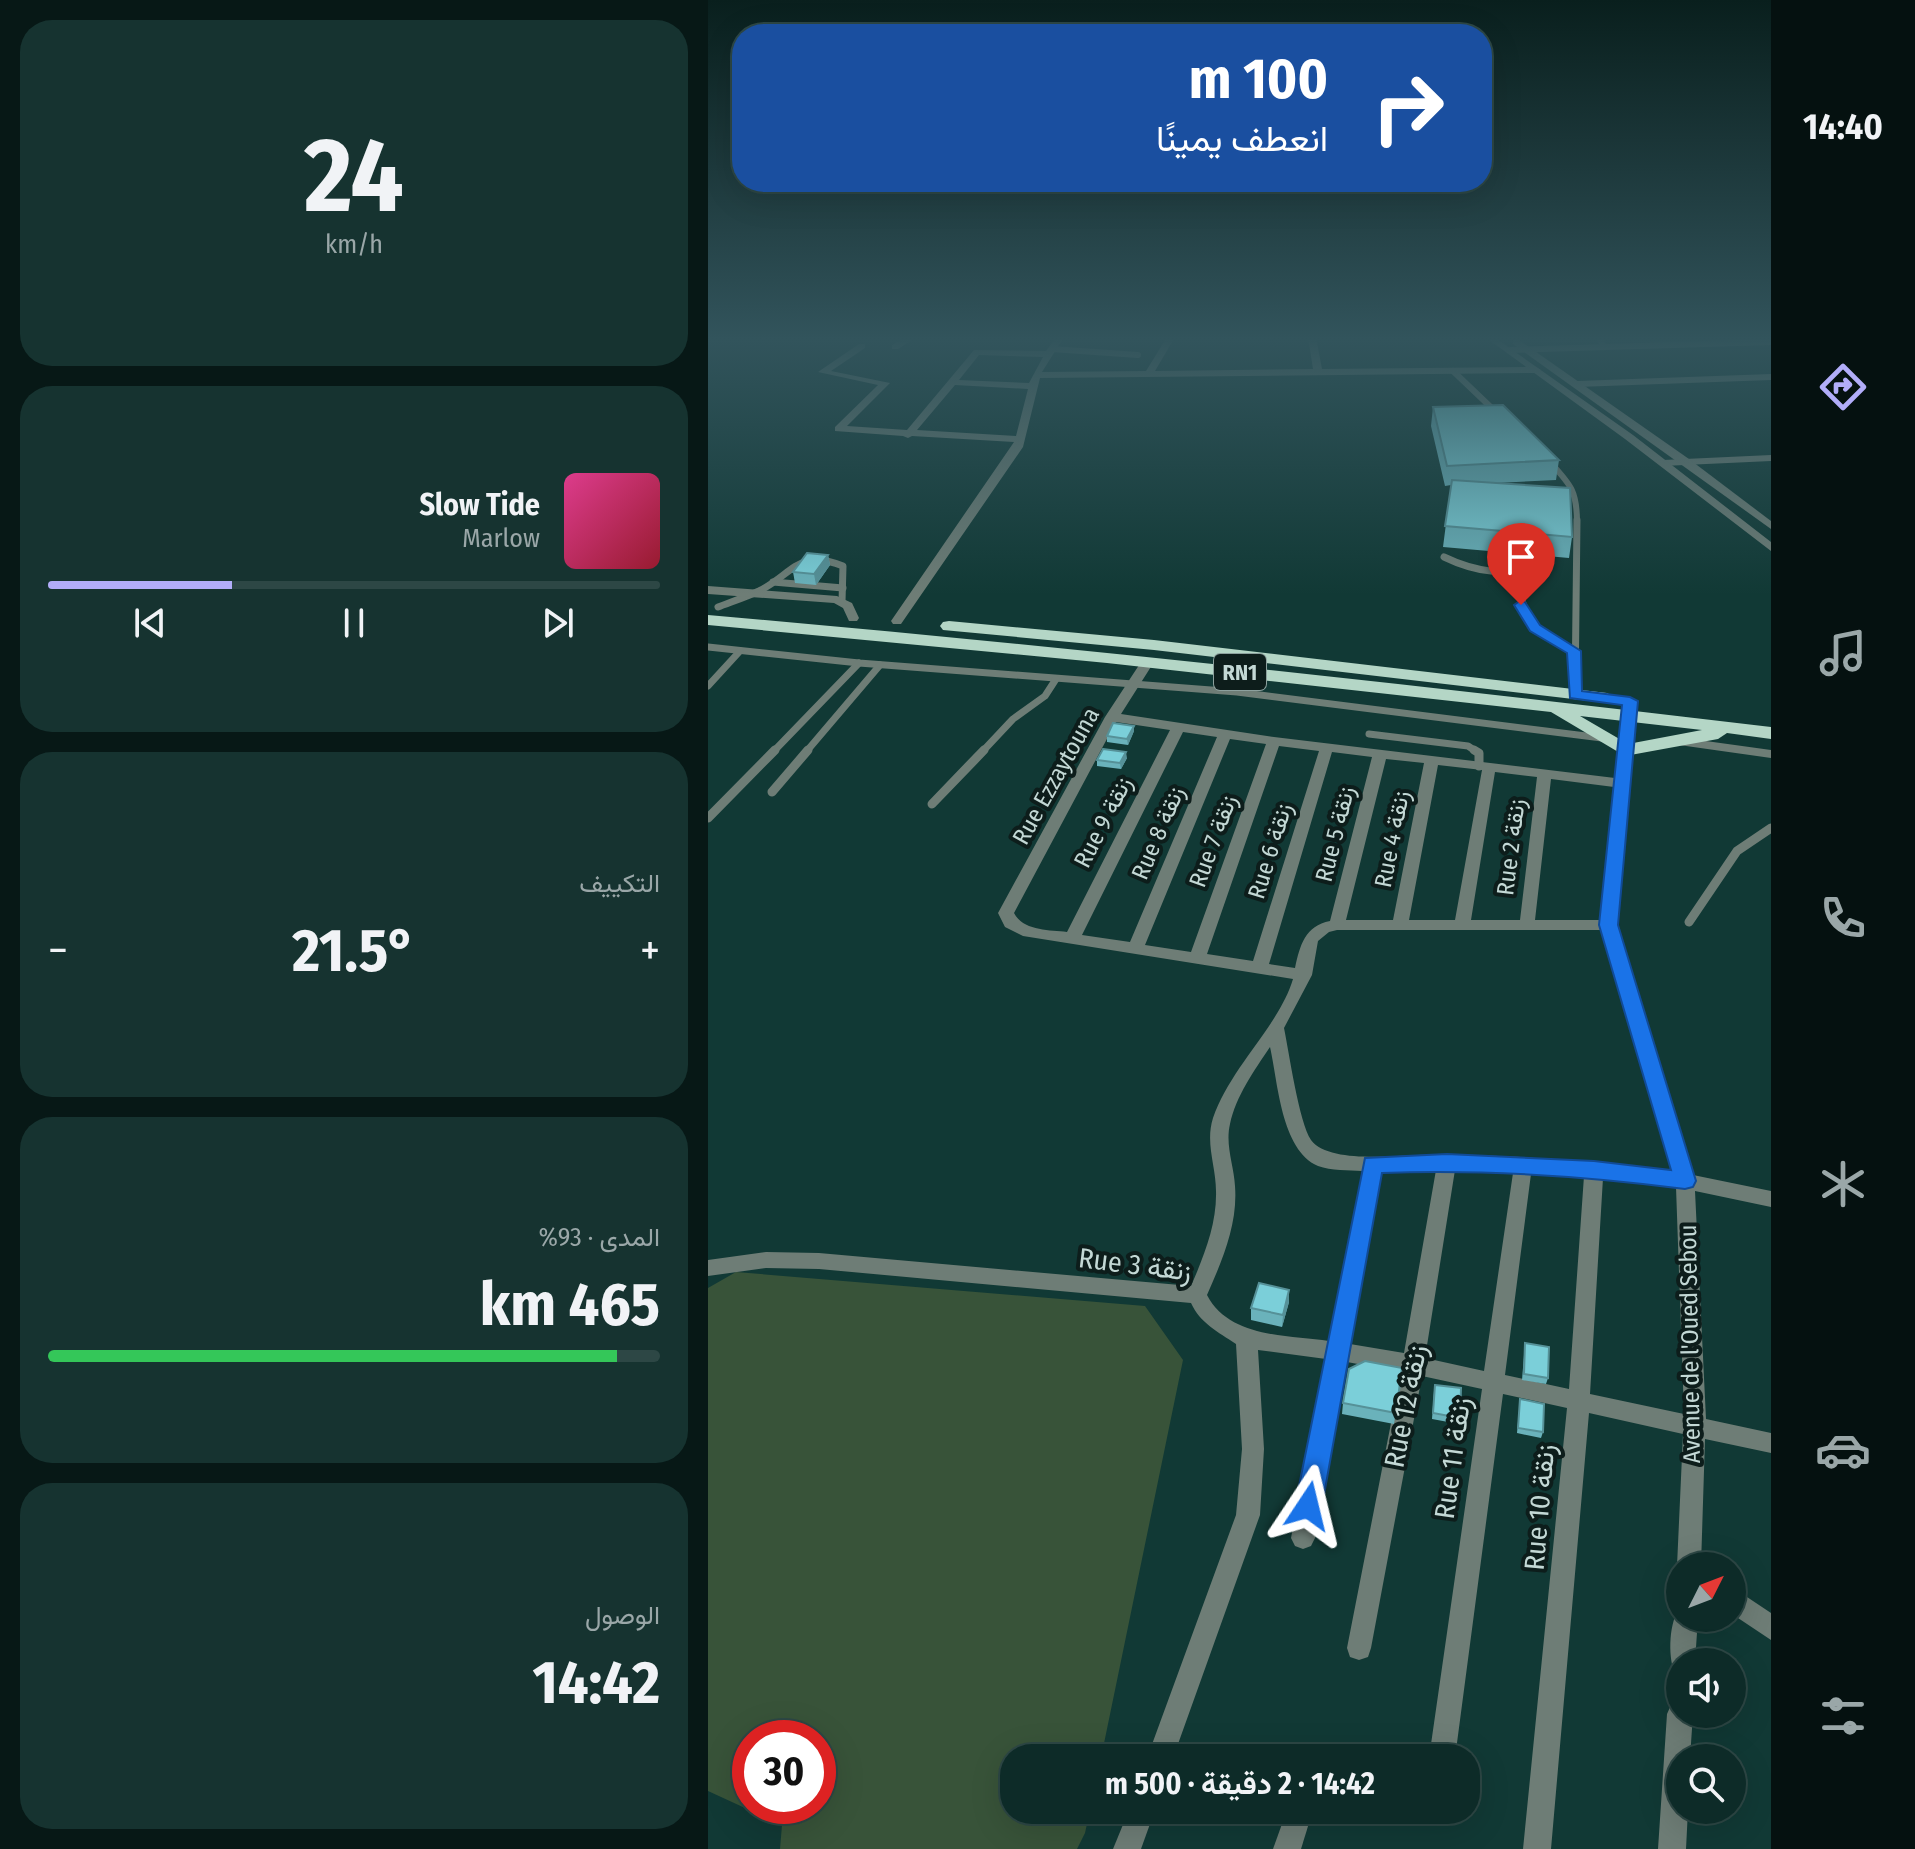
<!DOCTYPE html>
<html lang="ar">
<head>
<meta charset="utf-8">
<style>
	body { margin:0; font-family:"Fira Sans Condensed",Vazirmatn,sans-serif; background:#163330; color:#f1f3f6; direction:rtl; height:100vh; display:flex; flex-direction:column; font-size:30px; white-space:nowrap }
	* { box-sizing:border-box; margin:0 }
	p { font-size:26px; color:#9aa7a8 }
	.icon { flex:none; width:44px; height:44px; fill:none; stroke:currentColor; stroke-width:2; stroke-linecap:round; stroke-linejoin:round }
	.map { position:relative; flex:1; overflow:hidden; direction:ltr }
	.sheet { display:flex; flex-direction:column; gap:20px; padding:20px; background:#071816; width:708px }
	.sheet>* { flex:none }
	.guide { position:absolute; left:24px; top:24px; width:760px; height:168px; border-radius:32px; box-shadow:0 8px 32px #0002,0 0 0 2px #2d4745; direction:rtl; background:#1a4fa0; color:#fff; overflow:hidden }
	.needle { width:52px; rotate:48deg }
	.fabs { position:absolute; left:958px; top:1552px; display:grid; gap:16px }
	.fabs a { display:grid; place-items:center; width:80px; height:80px; border-radius:50%; background:#0d2b28; box-shadow:0 8px 32px #0002,0 0 0 2px #2d4745; font-size:40px }
	.speed { position:absolute; left:24px; top:1720px; display:flex; gap:16px; font-size:40px; font-weight:700; text-align:center }
	.speed>* { display:grid; place-content:center; width:104px; height:104px; border-radius:50%; background:#0d2b28; box-shadow:0 8px 32px #0002,0 0 0 2px #2d4745; line-height:1 }
	.speed .limit { border:12px solid #d22; background:#fff; color:#111 }
	.pin { position:absolute; display:grid; place-items:center; width:68px; height:68px; color:#fff; margin:-82px -34px; border-radius:50% 50% 50% 0; rotate:-45deg; box-shadow:0 0 8px #0007 }
	.pin .icon { rotate:45deg }
	.me { position:absolute; width:88px; margin:-44px; rotate:10deg; stroke-linejoin:round; filter:drop-shadow(0 0 6px #0008) }
	.turn { display:flex; align-items:center; gap:28px; height:168px; padding:0 32px; font-size:36px }
	.turn .icon { width:104px; height:104px; stroke-width:2.5 }
	.turn b { display:block; font-size:56px; line-height:68px }
	.big { font-size:60px; font-weight:700; line-height:1.1 }
	.sheet .tile { flex:1; display:flex; flex-direction:column; justify-content:center; gap:12px; min-width:0; padding:0 28px; border-radius:32px; background:#163330 }
	.sheet .dial { align-items:center; gap:0 }
	.dial b { font-size:104px; line-height:1 }
	.song { display:flex; align-items:center; gap:24px }
	.cover { width:96px; height:96px; border-radius:12px; background:linear-gradient(135deg,hsl(330 70% 55%),hsl(350 70% 35%)) }
	.played { height:8px; border-radius:4px; background:linear-gradient(90deg,#b2adf9 30%,#2d4745 30%) }
	.keys { display:flex; justify-content:space-around; direction:ltr }
	.heat { display:flex; justify-content:space-between; align-items:center; font-size:44px; direction:ltr }
	.charge { height:12px; border-radius:6px; background:linear-gradient(90deg,#34c759 93%,#2d4745 0) }
	.trip { position:absolute; left:292px; top:1744px; width:480px; height:80px; border-radius:32px; background:#0d2b28; box-shadow:0 8px 32px #0002,0 0 0 2px #2d4745; font-weight:700; line-height:80px; text-align:center; direction:rtl }
	main { display:flex; flex:1; min-height:0 }
	.menu { display:flex; flex-direction:column; width:144px; justify-content:space-around; align-items:center; background:#051110; color:#9aa7a8 }
	.menu .icon { width:56px; height:56px }
	.menu .selected { color:#b2adf9 }
	.menu b { font-size:36px; color:#f1f3f6 }
	.map>svg:first-child { display:block }
	.green { fill:#385339; fill-rule:evenodd }
	.lines { fill:none; stroke-linecap:round; stroke-linejoin:round }
	.service-far2 { stroke:#6e7d76; stroke-width:6 }
	.service-far1 { stroke:#6e7d76; stroke-width:7 }
	.service { stroke:#6e7d76; stroke-width:9 }
	.minor { fill:#6e7d76; fill-rule:evenodd }
	.tertiary { fill:#6e7d76; fill-rule:evenodd }
	.trunk { fill:#b4d6c6; fill-rule:evenodd }
	.wall { fill:#6ab2bb }
	.shaded-wall { fill:#569198 }
	.building { fill:#7bcfd9; stroke:#569198; stroke-width:2 }
	.route { fill:#1a73e8; stroke:#114b97; stroke-width:2 }
	.labels { text-anchor:middle; stroke-width:8; stroke-linejoin:round; paint-order:stroke }
	.shield { fill:#0d1d1b; stroke:#8ca09d; stroke-width:2 }
	.shield-label { font-size:22px; font-weight:bold; fill:#c3d8d5 }
	.street-label { font-size:24px; fill:#c3d8d5; stroke:#0d1d1b }
	.near-street-label { font-size:28px; fill:#c3d8d5; stroke:#0d1d1b }
</style>
</head>
<body>
<main>
<nav class="menu">
<b>14:40</b>
<svg class="icon selected" aria-label="directions" viewBox="0 0 24 24"><path d="M12 3l9 9-9 9-9-9zM9 14v-3h6M13 9l2 2-2 2"/></svg>
<svg class="icon" aria-label="music" viewBox="0 0 24 24"><path d="M9 18V5l10-2v13"/><circle cx="6" cy="18" r="3"/><circle cx="16" cy="16" r="3"/></svg>
<svg class="icon" aria-label="phone" viewBox="0 0 24 24"><path d="M5 4h4l2 5-3 2q2 4 5 5l2-3 5 2v4C11 20 4 13 5 4z"/></svg>
<svg class="icon" aria-label="climate" viewBox="0 0 24 24"><path d="M12 3v18M4 7l16 10M4 17L20 7"/></svg>
<svg class="icon" aria-label="car" viewBox="0 0 24 24"><path d="M5 17H2v-5l4-1 3-4h7l3 4 3 1v5h-3M9 17h6M6 11h13"/><circle cx="7" cy="17" r="2"/><circle cx="17" cy="17" r="2"/></svg>
<svg class="icon" aria-label="filters" viewBox="0 0 24 24"><path d="M4 7h16M4 17h16"/><circle cx="9" cy="7" r="2"/><circle cx="15" cy="17" r="2"/></svg>
</nav>
<div class="map">
<svg width="1063" height="1849" viewBox="0 0 1063 1849">
	<rect width="100%" height="100%" fill="#113935"/>
	<path class="green" d="M28,1272L437,1306L475,1360L393,1758H306V1810H382L377,1833L369,1849H72L74,1825L0,1791V1288ZM42,1738H110V1806H42Z"/>
	<g class="lines">
		<g class="service-far2">
			<path d="M891,337L896,347"/>
			<path d="M344,349L430,355"/>
			<path d="M745,371L789,413"/>
			<path d="M841,461C862,484 869,490 869,522"/>
		</g>
		<g class="service-far1">
			<path d="M736,557C769,573 800,576 836,567"/>
			<path d="M805,574L821,621L834,634L866,651"/>
			<path d="M65,582L135,588"/>
			<path d="M10,607C23,602 38,597 51,591C85,574 90,548 135,566L134,602"/>
			<path d="M0,647L151,663L529,692L894,738"/>
			<path d="M0,686L32,651"/>
			<path d="M867,694L869,520"/>
			<path d="M661,734L760,746L769,752"/>
			<path d="M65,752L151,663"/>
			<path d="M98,752L172,665"/>
			<path d="M274,752L305,719L337,696L348,679"/>
		</g>
		<g class="service">
			<path d="M766,750L771,753V766"/>
			<path d="M64,792L100,750"/>
			<path d="M224,804L276,750"/>
			<path d="M0,818L67,750"/>
			<path d="M981,922L1029,851L1063,828"/>
		</g>
		<g class="minor">
			<path d="M199,337H209L190,349H184V345Z"/>
			<path d="M348,337H356L334,372L438,371L459,337H467L447,371L605,369L600,337H608L614,369L828,367L833,370L828,373L332,378L315,447L193,624H185L183,621L306,442L204,436L200,438L195,436L127,431V427L170,385L110,372L151,344H157V348L123,371L182,383L139,426L199,430L266,350L338,351ZM271,355L335,357L321,383L251,380ZM247,385L320,389L308,436L209,430Z"/>
			<path d="M1063,339V345L802,353L797,350L802,347Z"/>
			<path d="M1063,374V380L869,387L864,384L869,381Z"/>
			<path d="M1063,455V461L955,466L950,463L955,460Z"/>
			<path d="M0,586L129,596L144,603L151,618L149,621H141L135,608L126,603L0,594Z"/>
			<path d="M440,658L446,662L413,714L566,737L907,778L915,701L922,697L929,701L908,925L985,1175L1063,1191V1207L987,1191L998,1419L1063,1433V1453L997,1439L993,1566H972V1573L969,1566L975,1434L881,1413L843,1849H815L859,1408L795,1394L747,1758H721L774,1389L714,1376L663,1648L660,1657L651,1660L642,1657L639,1648L693,1372L639,1362L607,1538L603,1546L595,1549L587,1546L583,1538L618,1359L550,1350L556,1449L552,1515L465,1758H439L528,1515L534,1449L528,1344C510,1332 492,1323 483,1303L111,1269L58,1268L0,1276V1260L58,1252L111,1253L483,1286C496,1256 509,1224 508,1191C508,1166 497,1143 505,1118C523,1066 571,1026 585,979L315,936L297,927L290,913L397,717L435,659ZM408,722L462,730L359,932C341,930 315,931 306,913ZM475,732L509,737L422,942L374,935ZM522,739L558,744L483,952L437,945ZM571,746L611,751L545,961L499,954ZM624,752L664,757L622,921C597,926 592,945 587,968L561,964ZM678,759L716,763L685,920H638ZM730,765L774,770L747,920H701ZM787,772L829,777L812,920H763ZM843,779L906,787L893,920H827ZM629,930H894L965,1172C880,1161 794,1153 709,1155C683,1156 620,1163 603,1140C591,1122 581,1052 576,1028L604,975L610,941L621,932ZM562,1047C570,1082 573,1150 610,1166C623,1171 641,1170 654,1171L621,1341C580,1335 521,1338 499,1295C514,1261 530,1224 527,1186C526,1166 517,1145 522,1124C528,1096 546,1071 562,1047ZM728,1170L696,1353L642,1344L673,1171ZM747,1170L805,1173L776,1371L717,1358ZM823,1174L876,1176L861,1389L797,1375ZM895,1178L968,1187L976,1414L882,1394Z"/>
			<path d="M969,737L1063,750V758L964,744L962,741L964,738Z"/>
			<path d="M1024,1587L1063,1613V1640L1024,1614Z"/>
			<path d="M972,1608V1618H990L987,1662H972V1673L966,1671C960,1655 961,1621 972,1608Z"/>
			<path d="M972,1701V1714H985L982,1758H972V1810H980L978,1849H950L959,1714L963,1705Z"/>
			<path d="M421,1810H447L433,1849H405Z"/>
			<path d="M579,1810H605L593,1849H565Z"/>
		</g>
		<g class="tertiary">
			<path d="M777,337H786L925,435L1063,542V551L917,439Z"/>
			<path d="M805,340H811L981,459L1063,521V529L805,344Z"/>
		</g>
		<g class="trunk">
			<path d="M0,615C355,646 709,685 1063,727V739L1019,733L1010,739L917,756L843,712L399,663L0,625ZM872,716L994,730L920,744Z"/>
			<path d="M241,621L446,640L899,693L908,698L899,703L446,650L235,630L232,626L235,622Z"/>
		</g>
	</g>
	<g class="wall">
		<path d="M725,407L851,460L848,480L788,483L864,537L861,558L735,547L743,485L737,486L723,426Z"/>
		<path d="M120,555L122,565L108,585L87,583L85,572Z"/>
		<path d="M426,731L420,745L399,742V736Z"/>
		<path d="M419,758L413,769L389,766V760Z"/>
		<path d="M581,1290V1302L574,1327L543,1320V1308Z"/>
		<path d="M817,1343L840,1378L838,1384L814,1380Z"/>
		<path d="M694,1368L686,1424L634,1414L635,1403Z"/>
		<path d="M726,1391L752,1418L751,1424L724,1419Z"/>
		<path d="M812,1399L835,1432L833,1438L809,1433Z"/>
	</g>
	<g class="shaded-wall">
		<path d="M120,555L122,565L108,585L106,574Z"/>
		<path d="M426,726V731L420,745L419,739Z"/>
		<path d="M418,752L419,758L413,769L412,763Z"/>
		<path d="M581,1290V1302L574,1327L575,1315Z"/>
	</g>
	<g class="building">
		<path d="M795,405L851,460L739,466L725,407Z"/>
		<path d="M744,480L862,488L864,537L737,526Z"/>
		<path d="M99,553L120,555L106,574L85,572Z"/>
		<path d="M405,723L426,726L419,739L399,736Z"/>
		<path d="M395,749L418,752L412,763L389,760Z"/>
		<path d="M551,1283L581,1290L575,1315L543,1308Z"/>
		<path d="M817,1343L841,1347L840,1378L816,1374Z"/>
		<path d="M657,1361L694,1368L688,1413L635,1403L641,1369Z"/>
		<path d="M727,1385L753,1388L752,1418L725,1413Z"/>
		<path d="M812,1399L836,1404L835,1432L810,1428Z"/>
	</g>
	<linearGradient id="sky" x2="0" y2="1"><stop stop-color="#091f1d"/><stop offset="0.57" stop-color="#32545c"/><stop offset="1" stop-color="#32545c" stop-opacity="0"/></linearGradient>
	<rect width="1063" height="595" fill="url(#sky)"/>
	<path class="route" d="M813,600L817,602L832,625L873,651L874,691L922,697L930,701L910,925L988,1181L985,1187L977,1189C876,1176 776,1169 674,1173L614,1506L610,1515L600,1519L591,1515L587,1506L657,1158L739,1154L886,1161L963,1170L891,925L914,705L862,698L859,653L822,631L806,605Z"/>
	<g class="labels">
		<rect class="shield" x="506" y="654" width="52" height="36" rx="6"/>
		<g class="shield-label">
			<text x="532" y="680">RN1</text>
		</g>
		<g class="street-label">
			<text transform="translate(348 776) rotate(-61)" y="8">Rue Ezzaytouna</text>
			<text transform="translate(395 822) rotate(-63)" y="8">Rue 9 زنقة</text>
			<text transform="translate(450 833) rotate(-67)" y="8">Rue 8 زنقة</text>
			<text transform="translate(627 834) rotate(-76)" y="8">Rue 5 زنقة</text>
			<text transform="translate(684 839) rotate(-79)" y="8">Rue 4 زنقة</text>
			<text transform="translate(505 841) rotate(-70)" y="8">Rue 7 زنقة</text>
			<text transform="translate(803 847) rotate(-83)" y="8">Rue 2 زنقة</text>
			<text transform="translate(562 851) rotate(-73)" y="8">Rue 6 زنقة</text>
			<text transform="translate(982 1344) rotate(-91)" y="8">Avenue de l'Oued Sebou</text>
		</g>
		<g class="near-street-label">
			<text transform="translate(427 1264) rotate(7)" y="10">Rue 3 زنقة</text>
			<text transform="translate(697 1406) rotate(-79)" y="10">Rue 12 زنقة</text>
			<text transform="translate(744 1458) rotate(-82)" y="10">Rue 11 زنقة</text>
			<text transform="translate(831 1507) rotate(-85)" y="10">Rue 10 زنقة</text>
		</g>
	</g>
</svg>
<div class="fabs">
<a><svg class="needle" viewBox="-14 -14 28 28"><path d="M0-13l5 13h-10z" fill="#e53935"/><path d="M0 13l5-13h-10z" fill="#9aa7a8"/></svg></a>
<a><svg class="icon" aria-label="sound" viewBox="0 0 24 24"><path d="M4 9h4l5-4v14l-5-4H4zM17 9q2 3 0 6"/></svg></a>
<a><svg class="icon" aria-label="search" viewBox="0 0 24 24"><circle cx="10" cy="10" r="6"/><path d="M15 15l6 6"/></svg></a>
</div>
<div class="speed"><div class="limit">30</div></div>
<div class="pin" style="left:813px;top:605px;background:#d93025"><svg class="icon" aria-label="arrive" viewBox="0 0 24 24"><path d="M6 21V4h12l-3 4 3 4H6"/></svg></div>
<svg class="me" style="left:600px;top:1506px" viewBox="-20 -20 40 40"><path d="M0-17L14 15 0 8-14 15z" fill="#1a73e8" stroke="#fff" stroke-width="4"/></svg>
<div class="trip">14:42 · 2 دقيقة · 500 m</div>
<div class="guide">
<div class="turn"><svg class="icon" aria-label="right" viewBox="0 0 24 24"><path d="M7 20v-9h11M14 6l5 5-5 5"/></svg><div><b>100 m</b>انعطف يمينًا</div></div>
</div>
</div>
<section class="sheet">
<div class="tile dial"><b>24</b><p>km/h</p></div>
<div class="tile">
<div class="song"><i class="cover"></i><div><b>Slow Tide</b><p>Marlow</p></div></div>
<div class="played"></div>
<div class="keys"><svg class="icon" aria-label="previous" viewBox="0 0 24 24"><path d="M18 5L8 12l10 7zM5 5v14"/></svg><svg class="icon" aria-label="pause" viewBox="0 0 24 24"><path d="M8 5v14M16 5v14"/></svg><svg class="icon" aria-label="next" viewBox="0 0 24 24"><path d="M6 5l10 7-10 7zM19 5v14"/></svg></div>
</div>
<div class="tile"><p>التكييف</p>
<div class="heat"><a>−</a><b class="big">21.5°</b><a>+</a></div>
</div>
<div class="tile"><p>المدى · 93%</p><b class="big">465 km</b><div class="charge"></div></div>
<div class="tile"><p>الوصول</p><b class="big">14:42</b></div>
</section>
</main>
</body>
</html>
